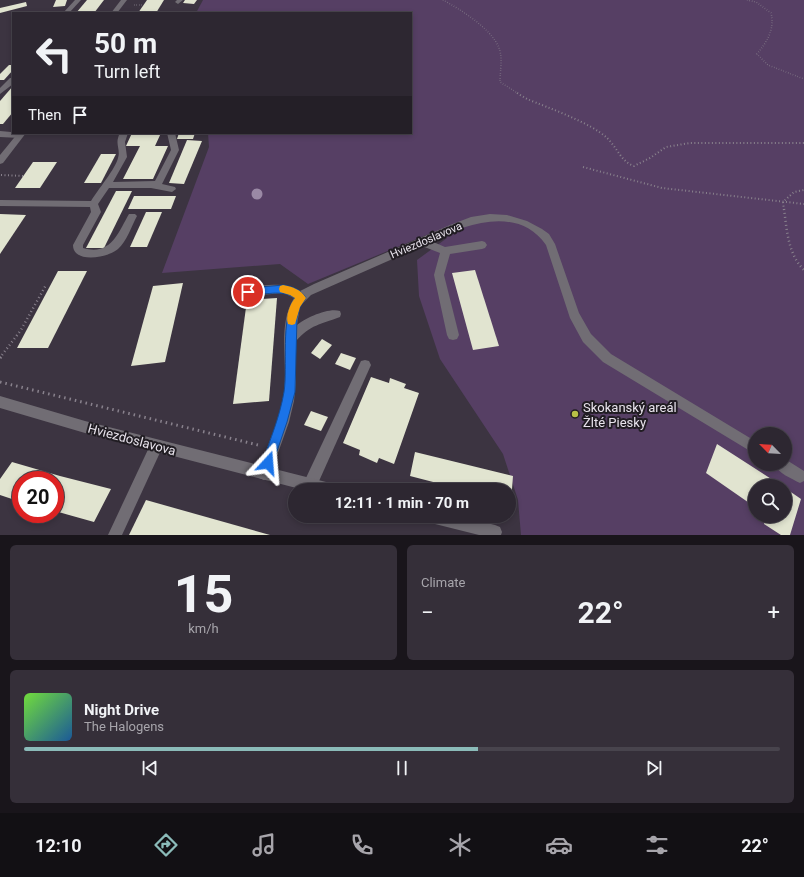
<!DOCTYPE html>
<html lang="en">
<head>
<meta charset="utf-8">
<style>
	body { margin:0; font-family:Roboto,sans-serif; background:#352f39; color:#f1f3f6; height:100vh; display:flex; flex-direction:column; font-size:15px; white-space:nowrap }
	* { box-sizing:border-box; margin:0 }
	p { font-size:13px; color:#a7a5ab }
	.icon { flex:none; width:22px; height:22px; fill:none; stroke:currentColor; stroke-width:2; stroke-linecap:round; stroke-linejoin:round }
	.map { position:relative; height:535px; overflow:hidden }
	.details { display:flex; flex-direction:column; gap:10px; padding:10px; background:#19151b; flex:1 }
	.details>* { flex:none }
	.top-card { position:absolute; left:12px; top:12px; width:400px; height:122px; border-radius:0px; box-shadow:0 2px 6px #0003,0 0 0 1px #48444d; background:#2d2731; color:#f1f3f6; overflow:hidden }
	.needle { width:26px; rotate:294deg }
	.fabs { position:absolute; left:748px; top:427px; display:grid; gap:8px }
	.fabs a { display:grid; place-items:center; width:44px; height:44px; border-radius:50%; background:#2d2731; box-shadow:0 2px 6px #0003,0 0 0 1px #48444d; font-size:20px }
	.speed { position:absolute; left:12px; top:471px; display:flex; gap:8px; font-size:20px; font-weight:700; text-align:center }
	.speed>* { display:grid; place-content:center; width:52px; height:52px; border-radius:50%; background:#2d2731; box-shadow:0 2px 6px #0003,0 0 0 1px #48444d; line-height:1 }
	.speed .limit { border:6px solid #d22; background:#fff; color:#111 }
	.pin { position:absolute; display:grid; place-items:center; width:34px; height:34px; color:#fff; margin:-17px; border:2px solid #fff; border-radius:50%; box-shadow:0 1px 4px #0007 }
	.me { position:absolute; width:44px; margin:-22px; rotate:19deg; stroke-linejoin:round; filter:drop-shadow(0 0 3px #0008) }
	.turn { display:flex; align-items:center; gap:14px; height:84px; padding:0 16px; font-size:18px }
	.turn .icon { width:52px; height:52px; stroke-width:2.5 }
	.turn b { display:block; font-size:28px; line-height:34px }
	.then { display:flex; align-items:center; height:38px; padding:0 16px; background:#0003; gap:8px; font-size:15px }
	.big { font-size:30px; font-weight:700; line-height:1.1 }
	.details .widget { flex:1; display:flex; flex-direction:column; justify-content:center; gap:6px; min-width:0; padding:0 14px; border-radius:6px; background:#352f39 }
	.details .dial { align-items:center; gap:0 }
	.dial b { font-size:52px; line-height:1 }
	.song { display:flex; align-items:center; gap:12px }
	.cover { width:48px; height:48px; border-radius:6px; background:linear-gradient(135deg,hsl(100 70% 55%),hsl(210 70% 35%)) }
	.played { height:4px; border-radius:2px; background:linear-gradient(90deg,#8bbbb9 60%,#48444d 60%) }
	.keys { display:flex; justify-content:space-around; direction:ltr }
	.heat { display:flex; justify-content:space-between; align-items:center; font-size:22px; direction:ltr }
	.details .tiles { flex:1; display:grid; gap:10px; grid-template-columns:1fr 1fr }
	.widget:last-child { grid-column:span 2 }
	.trip { position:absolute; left:288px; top:483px; width:228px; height:40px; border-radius:20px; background:#2d2731; box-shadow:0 2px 6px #0003,0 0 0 1px #48444d; font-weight:700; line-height:40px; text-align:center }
	.tabs { display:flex; height:64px; justify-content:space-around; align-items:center; background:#121014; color:#a7a5ab }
	.tabs .icon { width:28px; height:28px }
	.tabs .current { color:#8bbbb9 }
	.tabs b { font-size:18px; color:#f1f3f6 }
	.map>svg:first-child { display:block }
	.green { fill:#563f64; fill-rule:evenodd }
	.building { fill:#e1e4d0 }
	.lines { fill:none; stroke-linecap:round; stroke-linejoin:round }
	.path-far3 { stroke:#89828d; stroke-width:1.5; stroke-dasharray:0.5 2; stroke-linecap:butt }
	.path-far2 { stroke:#89828d; stroke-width:2; stroke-dasharray:1 2.5; stroke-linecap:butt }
	.path-far1 { stroke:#89828d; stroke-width:2.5; stroke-dasharray:1 3; stroke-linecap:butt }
	.path { stroke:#89828d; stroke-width:3; stroke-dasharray:1.5 4; stroke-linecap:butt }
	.lane { fill:#716d74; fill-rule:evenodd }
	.street { fill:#716d74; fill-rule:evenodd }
	.tree { fill:#9a89a5 }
	.route { fill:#1a73e8; stroke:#114b97 }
	.slow { fill:#f59e0b }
	.poi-dot { fill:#b8c146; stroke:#211d23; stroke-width:1.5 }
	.labels { text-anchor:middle; stroke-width:4; stroke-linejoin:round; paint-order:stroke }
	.street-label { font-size:11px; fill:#e8e3ec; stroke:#211d23 }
	.near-poi-label { font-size:13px; fill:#e8e3ec; stroke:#211d23; text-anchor:start }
	.near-street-label { font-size:13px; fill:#e8e3ec; stroke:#211d23 }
</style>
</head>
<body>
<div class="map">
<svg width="804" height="535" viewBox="0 0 804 535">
	<rect width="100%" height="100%" fill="#3c3441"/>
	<path class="green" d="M203,0H804V535H521L518,500L503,454L440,359L419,296L417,260L447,238L436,231L308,284L280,264L162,273L209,147L208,133H411V13H196ZM755,434H785V464H755ZM755,486H785V516H755Z"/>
	<g class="building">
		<path d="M56,0H67L65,6L53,7Z"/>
		<path d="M87,0H104L94,13H76Z"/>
		<path d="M147,0H164L156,13H138Z"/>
		<path d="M185,0H197L194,4L183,3Z"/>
		<path d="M26,2L27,6L0,13V8Z"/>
		<path d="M9,65H13V70L4,80H0V74Z"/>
		<path d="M13,86V112L3,124H0V101Z"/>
		<path d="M54,133H76L75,135H52Z"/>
		<path d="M132,133H161L155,146H168L153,179H123L140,146H126Z"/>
		<path d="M179,133H195L193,139H177Z"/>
		<path d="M187,140L202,141L184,184L169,183Z"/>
		<path d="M101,154H116L101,183H84Z"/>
		<path d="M33,162H57L40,188H15Z"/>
		<path d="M116,191H132L104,248H86Z"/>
		<path d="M134,196H176L171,209H128Z"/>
		<path d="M146,212H162L147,247H130Z"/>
		<path d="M0,214L26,215L0,254Z"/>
		<path d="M475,270L499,346L473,350L452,273Z"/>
		<path d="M58,271H87L48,348H17Z"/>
		<path d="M183,283L165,362L131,366L153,286Z"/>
		<path d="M277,298L269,401L233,404L247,300Z"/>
		<path d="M322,339L332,345L320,359L311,353Z"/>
		<path d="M341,353L356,358L350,370L335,364Z"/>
		<path d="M371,377L389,383L390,378L406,384L404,388L419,393L394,464L379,458L377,463L359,455L360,450L343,443Z"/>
		<path d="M311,411L328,417L321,431L304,425Z"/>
		<path d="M717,444L782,486H755V507L706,473Z"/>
		<path d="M415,452L513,476L511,502L509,501V490H464L410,476Z"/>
		<path d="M12,462L60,476L111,489L94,522L69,515L55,511V480H21V502L0,495V479Z"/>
		<path d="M785,488L801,499L790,535H781L764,524L766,516H785Z"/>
		<path d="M146,500L270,535H129Z"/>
	</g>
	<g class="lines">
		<g class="path-far3">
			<path d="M443,0C461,10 491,28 499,48C503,58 500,71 500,82L519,94"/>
			<path d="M747,0L756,2L771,13C775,29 767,42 757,54L768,65L804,79"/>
			<path d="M134,5H144"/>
		</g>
		<g class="path-far2">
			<path d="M517,93L527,99C549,108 591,123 607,138C617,147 621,162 634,166L650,158L666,147L690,143H804"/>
			<path d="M583,167L662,188L804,204"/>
			<path d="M1,175L24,176"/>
			<path d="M784,210L783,202L794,192L804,190"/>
		</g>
		<g class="path-far1">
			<path d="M784,209C787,231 788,254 804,270"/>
			<path d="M2,355L21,330L46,285"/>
		</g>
		<g class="path">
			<path d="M0,358L3,354"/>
			<path d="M0,382L258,445"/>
		</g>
		<g class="lane">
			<path d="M75,0H81L69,13H63Z"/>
			<path d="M177,0H183L178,4L175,2Z"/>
			<path d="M10,78H13V84L0,94V88Z"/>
			<path d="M0,131L22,133L24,135L20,138L0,137Z"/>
			<path d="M120,133H128L125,142L127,157L113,182L155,181L171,150L167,133H175L179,150L162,184L175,187L176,189L172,192L151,188H109L98,204L101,212L83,245V248C111,256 118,233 129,214H135L137,216C131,227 127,241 118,249C108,258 73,264 73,245L91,212L90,207L0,206V200L91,201C97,191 116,168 118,158C121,149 114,144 120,133Z"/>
			<path d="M490,214L507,215L527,221L542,229L549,234L555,244L579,313L591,334L611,354L755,441V454L603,362L583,342L570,318L546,245C518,205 466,224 431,241L445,247L482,241L485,242L487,245L485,248L482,249L450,254L444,275L459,335L457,339L453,340L449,339L447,335L434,275L440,253L422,246L311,295L300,306L297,325C305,318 329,307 340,311L341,314L340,317C321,324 310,325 296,341V382L294,401L289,422L269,478L264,480L259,478L257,473C267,447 280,420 284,392C288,361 277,326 294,298L284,293L249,296L245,295L244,292L245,289C260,284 288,282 300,291L314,284L450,225L471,217Z"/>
			<path d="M365,360L369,361L371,365L315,490H305L303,485L305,480L361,361Z"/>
			<path d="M157,440L162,441L163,446L122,535H108L152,441Z"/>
			<path d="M785,459L804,471V481L800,483C792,479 778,473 774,464H785Z"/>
		</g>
		<g class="street">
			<path d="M121,0H127L117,13H111Z"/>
			<path d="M18,133H26L3,163L0,164V155Z"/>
			<path d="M0,396L85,421L330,483L335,485L337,490H304L85,433L0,408Z"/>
			<path d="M424,516H459L495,525L500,527L502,532L501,535H479L431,523L426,521Z"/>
		</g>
	</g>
	<circle class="tree" cx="257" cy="194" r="5.5"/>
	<path class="route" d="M284,285C292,287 301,289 306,298L300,307L297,318L295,392L287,422L273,463L272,467L268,469L263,467L262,463C270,440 280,416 284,392C288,367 280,319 295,298C282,289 263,295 248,296L245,295L244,292L245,289L248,288Z"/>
	<path class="slow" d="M283,285C292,287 301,289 306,298L300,307L295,324L292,325L288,324C285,317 290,304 295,298L290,295L280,292L279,289L280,286Z"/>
	<circle class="poi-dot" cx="575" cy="414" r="4"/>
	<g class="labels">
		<g class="street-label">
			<text transform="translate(426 240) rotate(-23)" y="4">Hviezdoslavova</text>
		</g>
		<g class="near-poi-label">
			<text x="583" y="412">Skokanský areál<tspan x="583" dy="15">Žlté Piesky</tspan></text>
		</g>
		<g class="near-street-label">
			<text transform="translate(132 439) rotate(15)" y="5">Hviezdoslavova</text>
		</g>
	</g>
</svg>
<div class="fabs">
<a><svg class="needle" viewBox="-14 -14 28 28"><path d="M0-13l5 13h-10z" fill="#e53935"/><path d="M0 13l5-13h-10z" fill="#a7a5ab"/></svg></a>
<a><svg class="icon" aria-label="search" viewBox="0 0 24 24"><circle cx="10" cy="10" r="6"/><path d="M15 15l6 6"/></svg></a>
</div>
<div class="speed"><div class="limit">20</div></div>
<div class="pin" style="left:248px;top:292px;background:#d93025"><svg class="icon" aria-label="arrive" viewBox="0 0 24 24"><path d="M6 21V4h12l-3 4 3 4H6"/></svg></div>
<svg class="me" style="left:268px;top:463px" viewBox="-20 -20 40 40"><path d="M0-17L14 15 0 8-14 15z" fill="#1a73e8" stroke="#fff" stroke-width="4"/></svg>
<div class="trip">12:11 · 1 min · 70 m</div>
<div class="top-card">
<div class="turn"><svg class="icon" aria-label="left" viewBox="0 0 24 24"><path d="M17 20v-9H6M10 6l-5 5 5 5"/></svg><div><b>50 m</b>Turn left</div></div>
<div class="then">Then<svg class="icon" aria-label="arrive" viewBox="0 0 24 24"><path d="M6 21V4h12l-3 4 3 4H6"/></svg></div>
</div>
</div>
<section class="details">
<div class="tiles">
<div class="widget dial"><b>15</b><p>km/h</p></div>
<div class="widget"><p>Climate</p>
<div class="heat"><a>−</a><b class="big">22°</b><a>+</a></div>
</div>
<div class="widget">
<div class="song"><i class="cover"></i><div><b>Night Drive</b><p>The Halogens</p></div></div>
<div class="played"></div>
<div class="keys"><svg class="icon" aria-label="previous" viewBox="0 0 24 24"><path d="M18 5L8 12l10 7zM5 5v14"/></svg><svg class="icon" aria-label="pause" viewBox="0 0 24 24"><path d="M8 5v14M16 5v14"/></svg><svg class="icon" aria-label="next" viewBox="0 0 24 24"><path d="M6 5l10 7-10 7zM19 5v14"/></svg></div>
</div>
</div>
</section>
<nav class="tabs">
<b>12:10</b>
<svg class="icon current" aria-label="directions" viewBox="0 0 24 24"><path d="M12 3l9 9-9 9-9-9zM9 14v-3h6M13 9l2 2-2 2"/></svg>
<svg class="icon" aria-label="music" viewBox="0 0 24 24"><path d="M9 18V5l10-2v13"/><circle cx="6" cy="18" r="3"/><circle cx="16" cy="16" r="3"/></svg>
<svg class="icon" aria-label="phone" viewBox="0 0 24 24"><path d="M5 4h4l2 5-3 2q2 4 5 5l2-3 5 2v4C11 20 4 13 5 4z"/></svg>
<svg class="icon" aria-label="climate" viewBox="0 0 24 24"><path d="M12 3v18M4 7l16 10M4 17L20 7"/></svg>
<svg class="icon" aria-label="car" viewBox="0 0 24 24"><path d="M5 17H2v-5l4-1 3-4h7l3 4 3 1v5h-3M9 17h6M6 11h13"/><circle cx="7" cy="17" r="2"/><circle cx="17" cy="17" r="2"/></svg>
<svg class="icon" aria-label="filters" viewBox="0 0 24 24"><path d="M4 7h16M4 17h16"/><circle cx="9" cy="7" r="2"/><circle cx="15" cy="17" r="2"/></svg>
<b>22°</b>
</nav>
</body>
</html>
